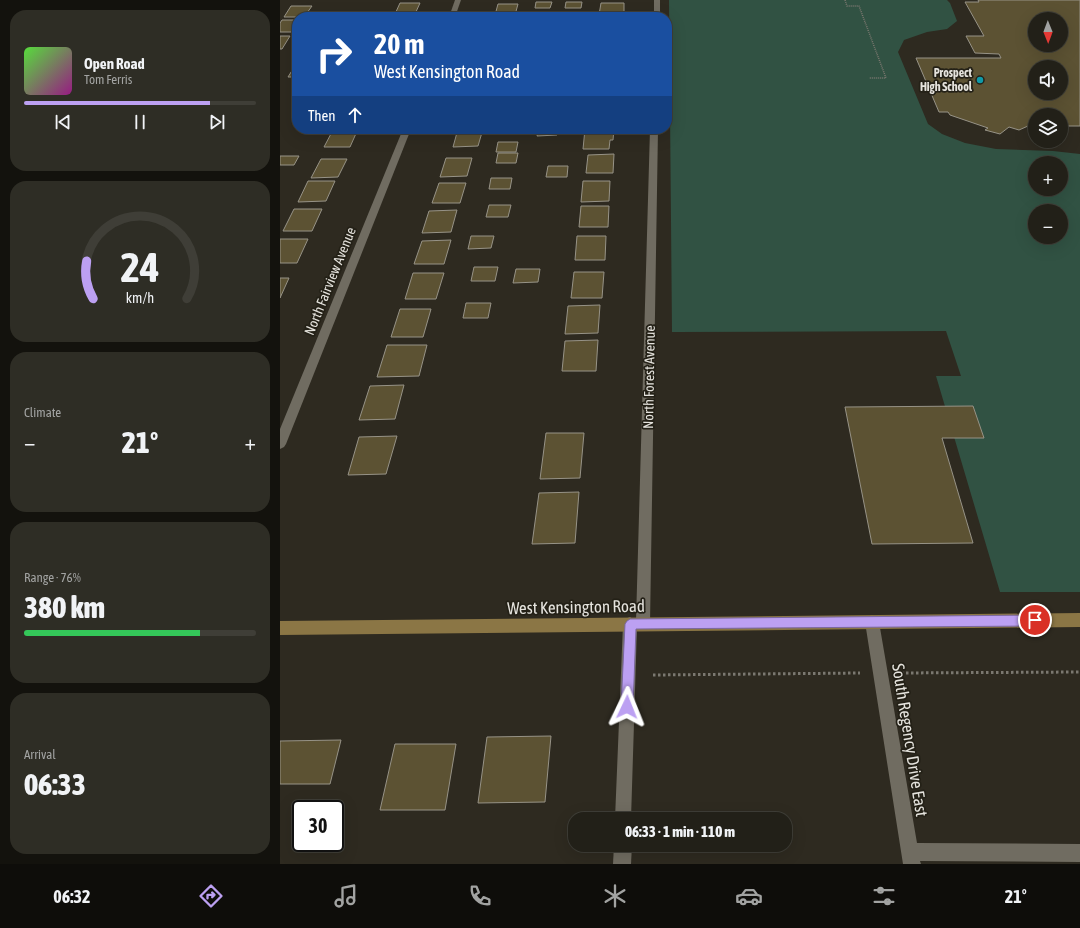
<!DOCTYPE html>
<html lang="en">
<head>
<meta charset="utf-8">
<style>
	body { margin:0; font-family:"Asap Condensed",sans-serif; background:#2e2d25; color:#f1f3f6; height:100vh; display:flex; flex-direction:column; font-size:15px; white-space:nowrap }
	* { box-sizing:border-box; margin:0 }
	p { font-size:13px; color:#a2a3a2 }
	.icon { flex:none; width:22px; height:22px; fill:none; stroke:currentColor; stroke-width:2; stroke-linecap:round; stroke-linejoin:round }
	.map { position:relative; flex:1; overflow:hidden }
	.details { display:flex; flex-direction:column; gap:10px; padding:10px; background:#13120d; width:280px }
	.details>* { flex:none }
	.banner { position:absolute; left:12px; top:12px; width:380px; height:122px; border-radius:16px; box-shadow:0 4px 16px #0002,0 0 0 1px #3f3e37; background:#1a4fa0; color:#fff; overflow:hidden }
	.needle { width:26px; rotate:179deg }
	.tools { position:absolute; left:748px; top:12px; display:grid; gap:8px }
	.tools a { display:grid; place-items:center; width:40px; height:40px; border-radius:50%; background:#222018; box-shadow:0 4px 16px #0002,0 0 0 1px #3f3e37; font-size:20px }
	.speed { position:absolute; left:12px; top:800px; display:flex; gap:8px; font-size:20px; font-weight:700; text-align:center }
	.speed>* { display:grid; place-content:center; width:52px; height:52px; border-radius:50%; background:#222018; box-shadow:0 4px 16px #0002,0 0 0 1px #3f3e37; line-height:1 }
	.speed .limit { border:2px solid #111; border-radius:6px; background:#fff; color:#111 }
	.pin { position:absolute; display:grid; place-items:center; width:34px; height:34px; color:#fff; margin:-17px; border:2px solid #fff; border-radius:50%; box-shadow:0 1px 4px #0007 }
	.me { position:absolute; width:44px; margin:-22px; rotate:2deg; stroke-linejoin:round; filter:drop-shadow(0 0 3px #0008) }
	.turn { display:flex; align-items:center; gap:14px; height:84px; padding:0 16px; font-size:18px }
	.turn .icon { width:52px; height:52px; stroke-width:2.5 }
	.turn b { display:block; font-size:28px; line-height:34px }
	.then { display:flex; align-items:center; height:38px; padding:0 16px; background:#0003; gap:8px; font-size:15px }
	.big { font-size:30px; font-weight:800; line-height:1.1 }
	.details .tile { flex:1; display:flex; flex-direction:column; justify-content:center; gap:6px; min-width:0; padding:0 14px; border-radius:16px; background:#2e2d25 }
	.details .dial { align-items:center; gap:0 }
	.dial svg { height:104px; overflow:visible; fill:none; stroke:#3f3e37; stroke-width:7; stroke-linecap:round; text-anchor:middle }
	.dial text { fill:#f1f3f6; stroke:none }
	.song { display:flex; align-items:center; gap:12px }
	.cover { width:48px; height:48px; border-radius:6px; background:linear-gradient(135deg,hsl(110 70% 55%),hsl(310 70% 35%)) }
	.played { height:4px; border-radius:2px; background:linear-gradient(90deg,#bca0f2 80%,#3f3e37 80%) }
	.keys { display:flex; justify-content:space-around; direction:ltr }
	.heat { display:flex; justify-content:space-between; align-items:center; font-size:22px; direction:ltr }
	.charge { height:6px; border-radius:3px; background:linear-gradient(90deg,#34c759 76%,#3f3e37 0) }
	.trip { position:absolute; left:288px; top:812px; width:224px; height:40px; border-radius:16px; background:#222018; box-shadow:0 4px 16px #0002,0 0 0 1px #3f3e37; font-weight:800; line-height:40px; text-align:center }
	.tabs { display:flex; height:64px; justify-content:space-around; align-items:center; background:#0e0d0a; color:#a2a3a2 }
	.tabs .icon { width:28px; height:28px }
	.tabs .selected { color:#bca0f2 }
	.tabs b { font-size:18px; color:#f1f3f6 }
	main { display:flex; flex:1; min-height:0 }
	.map>svg:first-child { display:block }
	.green { fill:#315243; fill-rule:evenodd }
	.building { fill:#5c5233; stroke:#979387; fill-rule:evenodd }
	.lines { fill:none; stroke-linecap:round; stroke-linejoin:round }
	.path-far1 { stroke:#7b7870; stroke-width:1.5; stroke-dasharray:1 1; stroke-linecap:butt }
	.path { stroke:#7b7870; stroke-width:3; stroke-dasharray:2.5 2.5; stroke-linecap:butt }
	.minor { fill:#706c61; fill-rule:evenodd }
	.secondary { fill:#8b7645; fill-rule:evenodd }
	.route { fill:#bca0f2; stroke:#7a689d }
	.culture-dot { fill:#0f9aa8; stroke:#242117; stroke-width:1.5 }
	.labels { text-anchor:middle; stroke-width:3.5; stroke-linejoin:round; paint-order:stroke }
	.far-poi-label { font-size:12px; font-weight:bold; fill:#e5e3dd; stroke:#242117; text-anchor:end }
	.street-label { font-size:14px; fill:#e5e3dd; stroke:#242117 }
	.near-street-label { font-size:17px; fill:#e5e3dd; stroke:#242117 }
</style>
</head>
<body>
<main>
<section class="details">
<div class="tile">
<div class="song"><i class="cover"></i><div><b>Open Road</b><p>Tom Ferris</p></div></div>
<div class="played"></div>
<div class="keys"><svg class="icon" aria-label="previous" viewBox="0 0 24 24"><path d="M18 5L8 12l10 7zM5 5v14"/></svg><svg class="icon" aria-label="pause" viewBox="0 0 24 24"><path d="M8 5v14M16 5v14"/></svg><svg class="icon" aria-label="next" viewBox="0 0 24 24"><path d="M6 5l10 7-10 7zM19 5v14"/></svg></div>
</div>
<div class="tile dial"><svg viewBox="0 0 100 80">
<path d="M14 69A42 42 0 1 1 86 69"/>
<path d="M14 69A42 42 0 0 1 9 40" stroke="#bca0f2"/>
<text x="50" y="56" font-size="32" font-weight="700">24</text>
<text x="50" y="72" font-size="11">km/h</text>
</svg></div>
<div class="tile"><p>Climate</p>
<div class="heat"><a>−</a><b class="big">21°</b><a>+</a></div>
</div>
<div class="tile"><p>Range · 76%</p><b class="big">380 km</b><div class="charge"></div></div>
<div class="tile"><p>Arrival</p><b class="big">06:33</b></div>
</section>
<div class="map">
<svg width="800" height="864" viewBox="0 0 800 864">
	<rect width="100%" height="100%" fill="#2e2a20"/>
	<path class="green" d="M389,0H667L670,3L677,21L667,29L647,32L624,40L618,52L648,124L662,134L685,143L716,149L773,151L800,154V592H720L656,376H681L666,331L392,332ZM755,163H781V189H755ZM755,211H781V237H755Z"/>
	<g class="building">
		<path d="M698,0H800V126H781V115H755V126H748L739,130L729,127L720,134L705,130L708,128L670,115L668,112H659L636,58H721L719,54L695,53L686,36H704L685,2H699ZM755,19H781V45H755ZM755,67H781V93H755Z"/>
		<path d="M256,2H272L270,8H255Z"/>
		<path d="M286,2H302L301,8H285Z"/>
		<path d="M120,3H140L135,14H115Z"/>
		<path d="M321,3H344V14L319,15Z"/>
		<path d="M218,4H238L235,15H215Z"/>
		<path d="M11,6H32L24,17H4Z"/>
		<path d="M2,20H17V29L15,32H0V23Z"/>
		<path d="M0,36H10L2,49H0Z"/>
		<path d="M13,69H17V77H8Z"/>
		<path d="M78,129L70,147H44L53,130Z"/>
		<path d="M178,129H203L198,146L173,147Z"/>
		<path d="M259,129H278L277,135L257,136Z"/>
		<path d="M305,129H334L333,140H330L329,149H303Z"/>
		<path d="M218,142H238L236,152H216Z"/>
		<path d="M218,153H238L236,163H216Z"/>
		<path d="M334,154L333,173H306L308,155Z"/>
		<path d="M0,156H19L14,165H0Z"/>
		<path d="M166,158H192L187,176L160,177Z"/>
		<path d="M41,159H67L58,177L31,178Z"/>
		<path d="M268,166H288L287,177H266Z"/>
		<path d="M211,178H232L230,189H209Z"/>
		<path d="M28,181H55L46,201L18,202Z"/>
		<path d="M303,181H330L329,201L301,202Z"/>
		<path d="M159,183H186L180,203H152Z"/>
		<path d="M209,205H231L228,217H206Z"/>
		<path d="M301,206H329L328,227H299Z"/>
		<path d="M14,209H42L32,231H3Z"/>
		<path d="M177,210L171,232L142,233L149,211Z"/>
		<path d="M191,236H214L211,248L188,249Z"/>
		<path d="M297,236H326L325,260H295Z"/>
		<path d="M0,239H28L17,263H0Z"/>
		<path d="M171,240L164,264H134L142,241Z"/>
		<path d="M194,267H218L215,281H191Z"/>
		<path d="M236,269H260L258,282L233,283Z"/>
		<path d="M294,272H324L322,298H291Z"/>
		<path d="M133,273H164L156,299H125Z"/>
		<path d="M0,278H9L0,298Z"/>
		<path d="M186,303H211L208,318H183Z"/>
		<path d="M320,305L318,333L285,334L288,306Z"/>
		<path d="M120,309H151L143,337H111Z"/>
		<path d="M318,340L316,371H282L285,341Z"/>
		<path d="M107,345H147L139,376L97,377Z"/>
		<path d="M124,385L115,419L79,420L90,386Z"/>
		<path d="M693,406L704,438H662L693,543L592,544L565,407Z"/>
		<path d="M266,433H304L300,478L260,479Z"/>
		<path d="M117,436L106,474L68,475L79,437Z"/>
		<path d="M299,492L295,543L252,544L259,493Z"/>
		<path d="M271,736L265,802L198,803L207,737Z"/>
		<path d="M61,740L50,784H0V741Z"/>
		<path d="M115,744H176L165,810H100Z"/>
	</g>
	<g class="lines">
		<path class="path-far1" d="M565,0L567,6H579L606,78H589"/>
		<g class="path">
			<path d="M621,673L800,672"/>
			<path d="M373,675L580,673"/>
		</g>
		<g class="minor">
			<path d="M175,0H181L175,17H169Z"/>
			<rect x="374" y="0" width="6" height="17"/>
			<path d="M123,129H131L6,444L4,447L0,449V429Z"/>
			<path d="M370,129H378L370,624L368,629L363,631L357,627L351,819H335L343,624L345,619L350,617L356,621Z"/>
			<path d="M592,615L597,617L599,622L637,843L800,844V862L640,861L641,864H623L585,622L587,617Z"/>
			<path d="M334,845H352L351,864H333Z"/>
		</g>
		<path class="secondary" d="M800,613V627L0,635V621Z"/>
	</g>
	<path class="route" d="M755,615L759,617L761,620L759,624L755,626L356,629L353,707L351,712L347,713L343,712L341,707L345,624L347,621L350,619Z"/>
	<circle class="culture-dot" cx="700" cy="80" r="4"/>
	<g class="labels">
		<g class="far-poi-label">
			<text x="692" y="77">Prospect<tspan x="692" dy="14">High School</tspan></text>
		</g>
		<g class="street-label">
			<text transform="translate(50 281) rotate(-68)" y="5">North Fairview Avenue</text>
			<text transform="translate(369 377) rotate(-89)" y="5">North Forest Avenue</text>
		</g>
		<g class="near-street-label">
			<text transform="translate(296 607) rotate(-1)" y="6">West Kensington Road</text>
			<text transform="translate(630 740) rotate(81)" y="6">South Regency Drive East</text>
		</g>
	</g>
</svg>
<div class="tools">
<a><svg class="needle" viewBox="-14 -14 28 28"><path d="M0-13l5 13h-10z" fill="#e53935"/><path d="M0 13l5-13h-10z" fill="#a2a3a2"/></svg></a>
<a><svg class="icon" aria-label="sound" viewBox="0 0 24 24"><path d="M4 9h4l5-4v14l-5-4H4zM17 9q2 3 0 6"/></svg></a>
<a><svg class="icon" aria-label="layers" viewBox="0 0 24 24"><path d="M12 4l9 5-9 5-9-5zM3 14l9 5 9-5"/></svg></a>
<a>+</a>
<a>−</a>
</div>
<div class="speed"><div class="limit">30</div></div>
<div class="pin" style="left:755px;top:620px;background:#d93025"><svg class="icon" aria-label="arrive" viewBox="0 0 24 24"><path d="M6 21V4h12l-3 4 3 4H6"/></svg></div>
<svg class="me" style="left:347px;top:707px" viewBox="-20 -20 40 40"><path d="M0-17L14 15 0 8-14 15z" fill="#bca0f2" stroke="#fff" stroke-width="4"/></svg>
<div class="trip">06:33 · 1 min · 110 m</div>
<div class="banner">
<div class="turn"><svg class="icon" aria-label="right" viewBox="0 0 24 24"><path d="M7 20v-9h11M14 6l5 5-5 5"/></svg><div><b>20 m</b>West Kensington Road</div></div>
<div class="then">Then<svg class="icon" aria-label="ahead" viewBox="0 0 24 24"><path d="M12 20V5M6 11l6-6 6 6"/></svg></div>
</div>
</div>
</main>
<nav class="tabs">
<b>06:32</b>
<svg class="icon selected" aria-label="directions" viewBox="0 0 24 24"><path d="M12 3l9 9-9 9-9-9zM9 14v-3h6M13 9l2 2-2 2"/></svg>
<svg class="icon" aria-label="music" viewBox="0 0 24 24"><path d="M9 18V5l10-2v13"/><circle cx="6" cy="18" r="3"/><circle cx="16" cy="16" r="3"/></svg>
<svg class="icon" aria-label="phone" viewBox="0 0 24 24"><path d="M5 4h4l2 5-3 2q2 4 5 5l2-3 5 2v4C11 20 4 13 5 4z"/></svg>
<svg class="icon" aria-label="climate" viewBox="0 0 24 24"><path d="M12 3v18M4 7l16 10M4 17L20 7"/></svg>
<svg class="icon" aria-label="car" viewBox="0 0 24 24"><path d="M5 17H2v-5l4-1 3-4h7l3 4 3 1v5h-3M9 17h6M6 11h13"/><circle cx="7" cy="17" r="2"/><circle cx="17" cy="17" r="2"/></svg>
<svg class="icon" aria-label="filters" viewBox="0 0 24 24"><path d="M4 7h16M4 17h16"/><circle cx="9" cy="7" r="2"/><circle cx="15" cy="17" r="2"/></svg>
<b>21°</b>
</nav>
</body>
</html>
